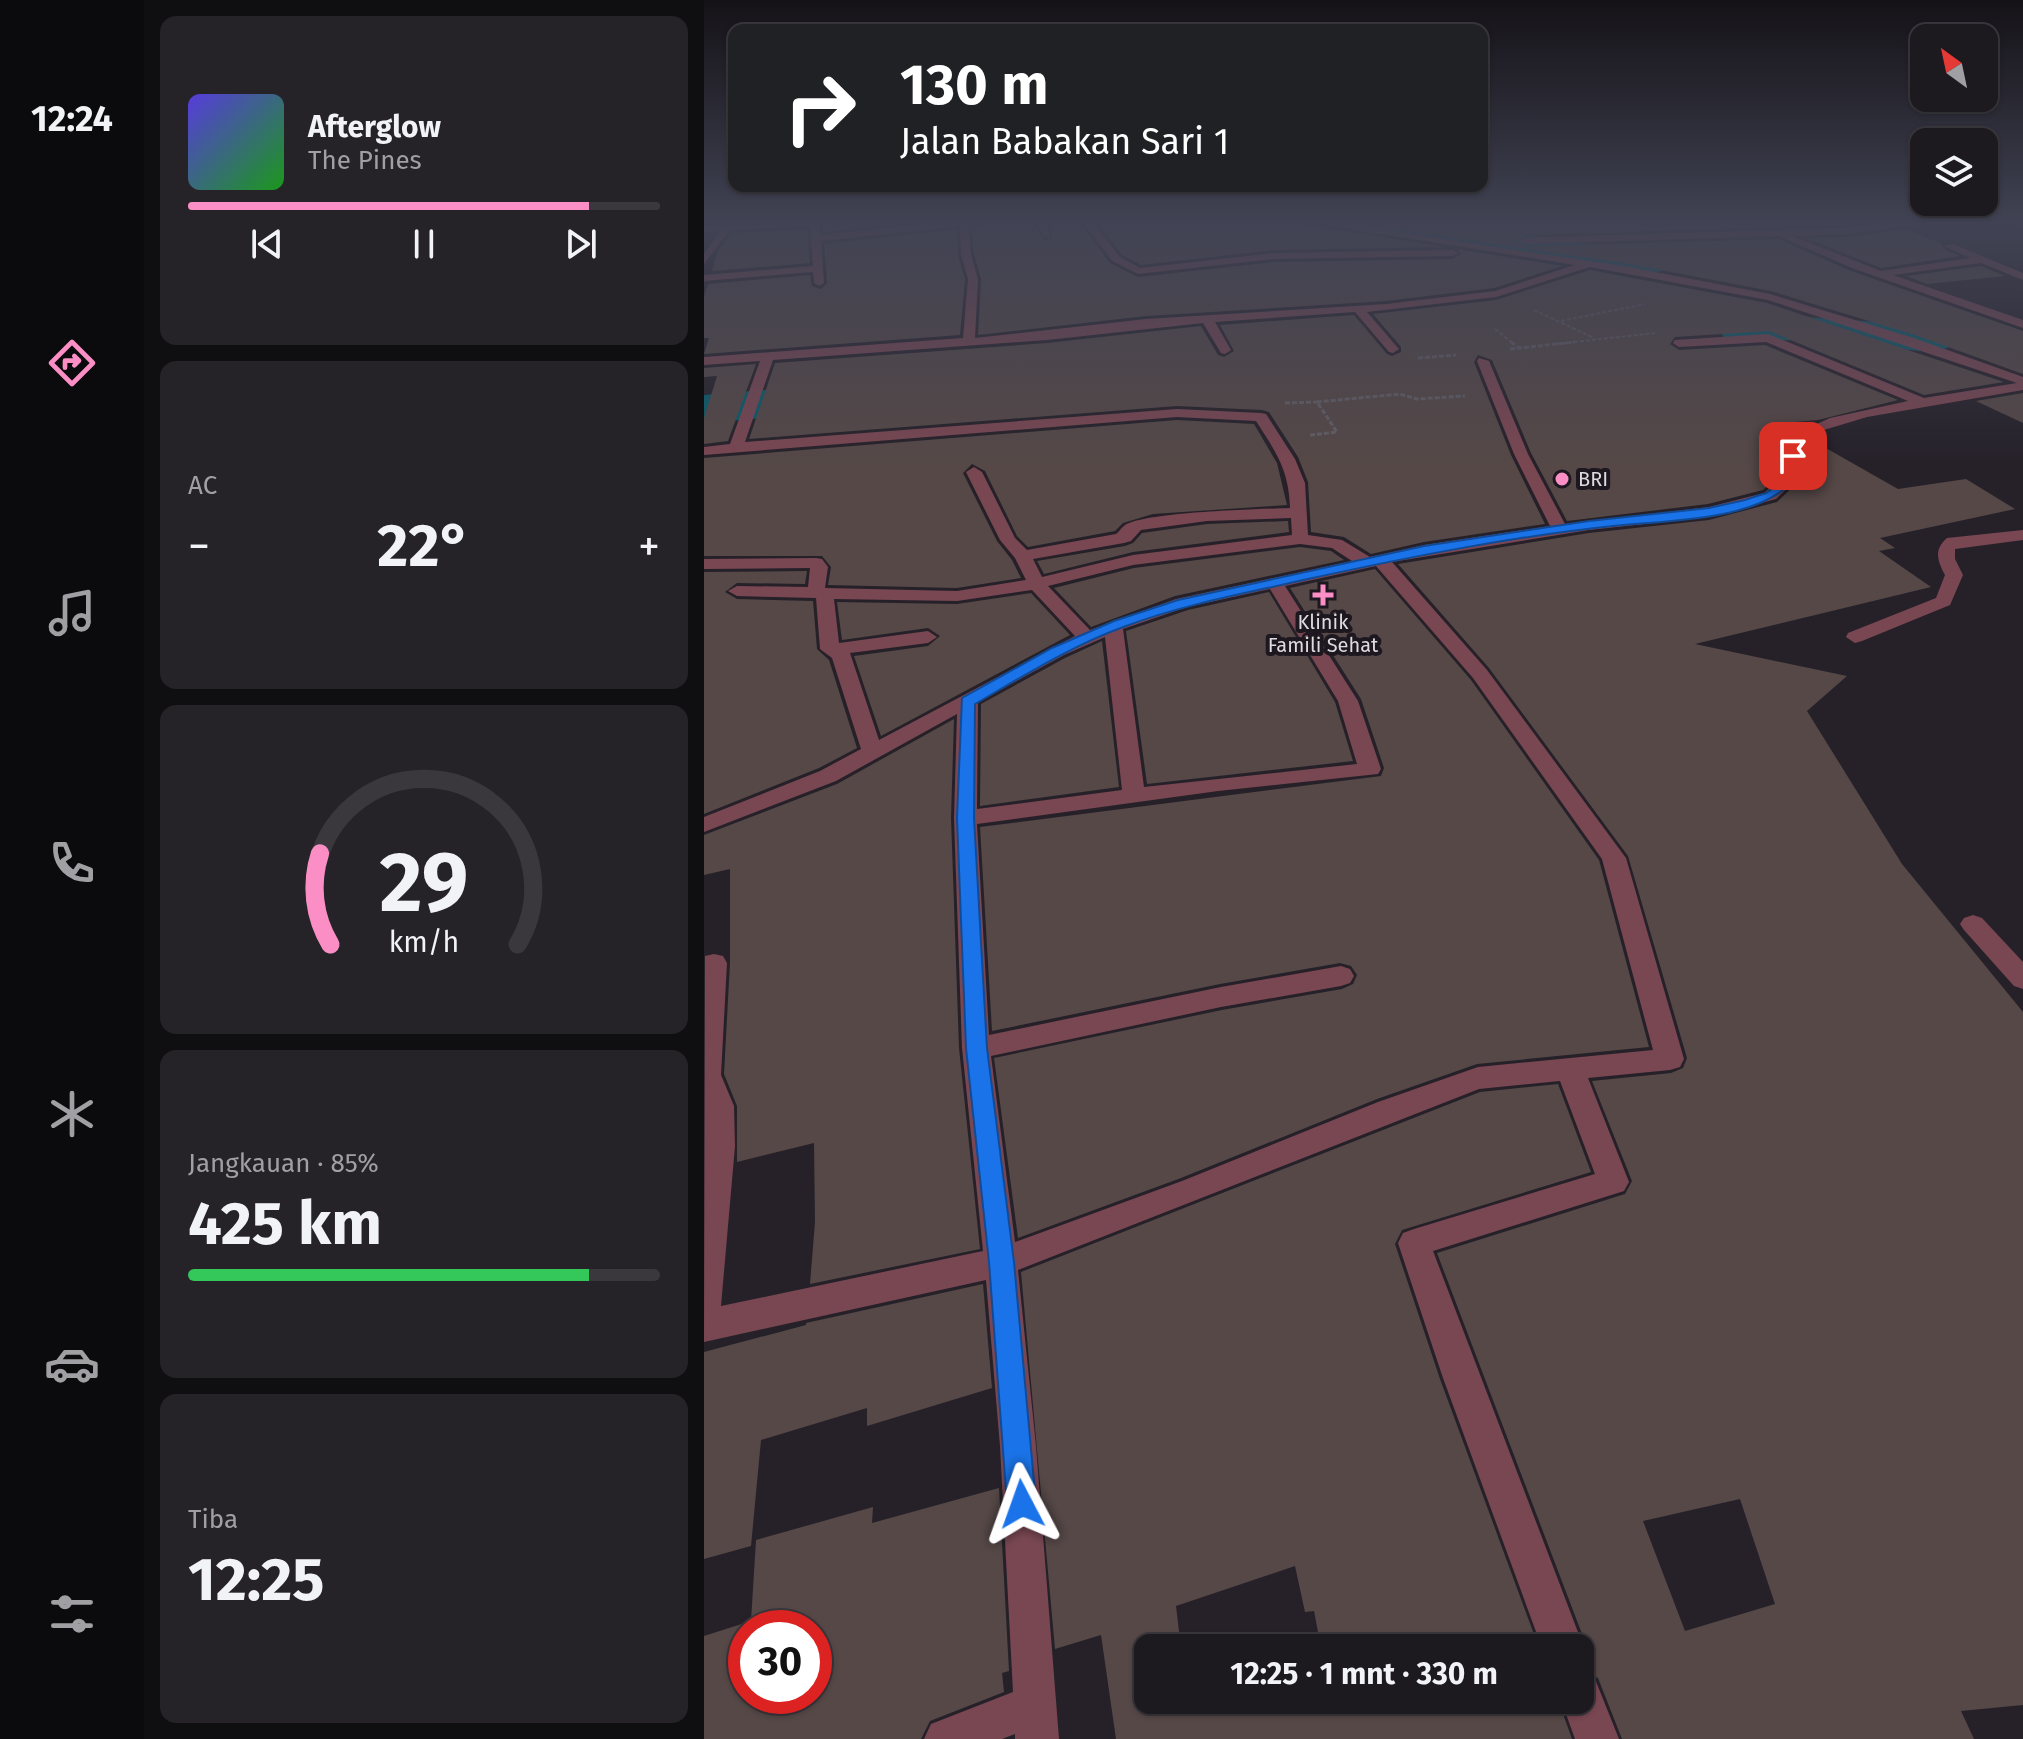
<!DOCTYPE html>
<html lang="id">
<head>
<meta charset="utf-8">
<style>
	body { margin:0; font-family:"Fira Sans",sans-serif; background:#252228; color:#f1f3f6; height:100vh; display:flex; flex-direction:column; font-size:30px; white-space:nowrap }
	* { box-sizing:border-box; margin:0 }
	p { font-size:26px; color:#a0a0a4 }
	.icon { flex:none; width:44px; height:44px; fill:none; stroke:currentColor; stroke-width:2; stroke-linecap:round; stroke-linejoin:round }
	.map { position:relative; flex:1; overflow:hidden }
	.sheet { display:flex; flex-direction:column; gap:16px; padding:16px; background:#0f0e11; width:560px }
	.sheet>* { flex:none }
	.guide { position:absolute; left:24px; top:24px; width:760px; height:168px; border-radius:16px; box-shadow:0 2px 6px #0004,0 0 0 2px #3a383d; background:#202124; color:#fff; overflow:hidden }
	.needle { width:52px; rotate:327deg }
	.buttons { position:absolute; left:1206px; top:24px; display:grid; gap:16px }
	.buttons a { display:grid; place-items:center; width:88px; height:88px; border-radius:16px; background:#1c191f; box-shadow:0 2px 6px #0004,0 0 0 2px #3a383d; font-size:40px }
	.speed { position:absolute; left:24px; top:1610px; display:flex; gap:16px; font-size:40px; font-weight:700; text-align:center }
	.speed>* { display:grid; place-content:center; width:104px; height:104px; border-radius:50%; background:#1c191f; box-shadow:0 2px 6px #0004,0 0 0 2px #3a383d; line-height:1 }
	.speed .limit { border:12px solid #d22; background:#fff; color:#111 }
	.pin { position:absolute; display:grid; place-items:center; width:68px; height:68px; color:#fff; margin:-34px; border-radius:16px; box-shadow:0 4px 12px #0006 }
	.me { position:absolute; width:88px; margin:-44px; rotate:356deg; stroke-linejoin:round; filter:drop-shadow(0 0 6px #0008) }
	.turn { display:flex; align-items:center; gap:28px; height:168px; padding:0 40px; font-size:36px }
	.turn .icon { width:104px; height:104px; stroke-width:2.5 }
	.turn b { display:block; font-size:56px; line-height:68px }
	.big { font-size:60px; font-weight:700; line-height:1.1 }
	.sheet .widget { flex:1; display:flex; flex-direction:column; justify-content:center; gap:12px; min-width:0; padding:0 28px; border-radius:16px; background:#252228 }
	.sheet .dial { align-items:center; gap:0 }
	.dial svg { height:208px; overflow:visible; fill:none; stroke:#3a383d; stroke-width:7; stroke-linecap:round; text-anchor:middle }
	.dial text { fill:#f1f3f6; stroke:none }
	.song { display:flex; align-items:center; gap:24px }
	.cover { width:96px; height:96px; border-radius:12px; background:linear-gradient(135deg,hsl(250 70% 55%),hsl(120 70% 35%)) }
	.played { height:8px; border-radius:4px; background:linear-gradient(90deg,#fb8fc5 85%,#3a383d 85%) }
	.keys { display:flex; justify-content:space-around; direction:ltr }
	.heat { display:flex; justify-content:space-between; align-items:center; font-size:44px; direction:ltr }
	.charge { height:12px; border-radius:6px; background:linear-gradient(90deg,#34c759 85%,#3a383d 0) }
	.trip { position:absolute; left:430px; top:1634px; width:460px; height:80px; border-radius:16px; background:#1c191f; box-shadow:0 2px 6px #0004,0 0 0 2px #3a383d; font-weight:700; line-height:80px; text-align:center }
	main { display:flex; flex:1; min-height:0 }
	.dock { display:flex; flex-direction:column; width:144px; justify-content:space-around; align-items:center; background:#0b0a0c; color:#a0a0a4 }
	.dock .icon { width:56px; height:56px }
	.dock .selected { color:#fb8fc5 }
	.dock b { font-size:36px; color:#f1f3f6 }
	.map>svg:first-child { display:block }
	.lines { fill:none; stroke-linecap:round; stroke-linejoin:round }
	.river { fill:#075d6c; fill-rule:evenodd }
	.building { fill:#554847; fill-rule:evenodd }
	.path-far1 { stroke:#625e65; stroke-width:2; stroke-dasharray:4 2; stroke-linecap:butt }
	.path { stroke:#625e65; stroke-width:3; stroke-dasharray:5 2; stroke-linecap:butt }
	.minor { fill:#794752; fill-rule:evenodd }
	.route { fill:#1a73e8; stroke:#114b97; stroke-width:2 }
	.poi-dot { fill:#fb8fc5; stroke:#1d1720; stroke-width:3 }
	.labels { text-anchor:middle; stroke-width:8; stroke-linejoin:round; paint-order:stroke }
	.far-poi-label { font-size:20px; fill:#dedae0; stroke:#1d1720; text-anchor:start }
</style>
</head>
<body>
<main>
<nav class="dock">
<b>12:24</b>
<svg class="icon selected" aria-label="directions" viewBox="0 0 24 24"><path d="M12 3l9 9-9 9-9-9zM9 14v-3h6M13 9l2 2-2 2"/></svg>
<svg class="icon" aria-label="music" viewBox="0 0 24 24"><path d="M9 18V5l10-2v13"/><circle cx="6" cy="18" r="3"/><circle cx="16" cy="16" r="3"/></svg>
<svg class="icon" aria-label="phone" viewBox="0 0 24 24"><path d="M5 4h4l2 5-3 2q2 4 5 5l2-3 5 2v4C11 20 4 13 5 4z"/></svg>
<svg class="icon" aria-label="climate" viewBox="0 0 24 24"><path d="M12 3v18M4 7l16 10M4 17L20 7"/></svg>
<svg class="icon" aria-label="car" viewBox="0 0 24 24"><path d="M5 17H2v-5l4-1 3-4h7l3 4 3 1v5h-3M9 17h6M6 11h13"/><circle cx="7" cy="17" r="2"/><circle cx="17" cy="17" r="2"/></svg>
<svg class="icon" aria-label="filters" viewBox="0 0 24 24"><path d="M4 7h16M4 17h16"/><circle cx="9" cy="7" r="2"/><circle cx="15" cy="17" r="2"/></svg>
</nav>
<section class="sheet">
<div class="widget">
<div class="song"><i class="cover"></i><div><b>Afterglow</b><p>The Pines</p></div></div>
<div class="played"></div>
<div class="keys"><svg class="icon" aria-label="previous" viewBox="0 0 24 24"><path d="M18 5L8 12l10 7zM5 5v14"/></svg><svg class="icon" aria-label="pause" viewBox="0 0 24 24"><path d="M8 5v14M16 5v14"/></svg><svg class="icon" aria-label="next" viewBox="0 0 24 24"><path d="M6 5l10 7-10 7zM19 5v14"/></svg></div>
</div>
<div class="widget"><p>AC</p>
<div class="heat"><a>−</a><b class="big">22°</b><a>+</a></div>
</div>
<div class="widget dial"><svg viewBox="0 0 100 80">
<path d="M14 69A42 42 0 1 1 86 69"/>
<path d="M14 69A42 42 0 0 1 10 34" stroke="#fb8fc5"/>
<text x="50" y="56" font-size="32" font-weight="700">29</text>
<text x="50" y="72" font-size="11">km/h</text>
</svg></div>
<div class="widget"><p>Jangkauan · 85%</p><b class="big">425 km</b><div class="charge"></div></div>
<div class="widget"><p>Tiba</p><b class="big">12:25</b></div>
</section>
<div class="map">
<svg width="1319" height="1739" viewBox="0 0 1319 1739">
	<rect width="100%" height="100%" fill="#262129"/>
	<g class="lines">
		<g class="river">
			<path d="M637,221H723L944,252L957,255L962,263L957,271L944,274L654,231L642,228Z"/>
			<path d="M1088,316L1229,326L1244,330L1250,339L1244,348L1229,352L1088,340L1036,342L1021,339L1015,330L1021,321L1036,318Z"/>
			<path d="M171,381L188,385L194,395L188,405L171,409L0,423V395Z"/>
		</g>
	</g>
	<g class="building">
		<path d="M117,221H221L119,232Z"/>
		<path d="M282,221H329L340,240L348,239L345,221H375L406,263L434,277L570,262L749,259L757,254L753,249L858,266L790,288L682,301L442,316L274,335L277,279L270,254L268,227Z"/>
		<path d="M392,221H594L597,224L741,247L570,250L437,265L418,255Z"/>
		<path d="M639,221H714L708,226L717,231L748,221H1179L1142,225L821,235L813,242L821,247L1074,239L1147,271L1319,331V374L1211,335L1067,291L925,264Z"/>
		<path d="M103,229L106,263L8,271L14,251L28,233Z"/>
		<path d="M253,229L254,255L261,279L256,335L0,354L5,338H0V296L4,284L106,275L108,286L117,289L123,283L120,244Z"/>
		<path d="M1201,229L1238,244L1239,249L1256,256L1177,268L1102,238L1142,237Z"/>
		<path d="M1277,266L1301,276L1223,284L1202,276Z"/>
		<path d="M886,270L1063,303L1300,382L1220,395L1065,331L971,337L966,344L975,350L1061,345L1194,400L1114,420L1078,423L1091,431L1081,437L1077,474L1059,490L1004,504L863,521L827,453L788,360L774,355L770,362L807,455L841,524L720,542L667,554L640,537L607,532L604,482L594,457L565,412L558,410L473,406L45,439L71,363L343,343L497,326L514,355L520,357L530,351L516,325L650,315L683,354L688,356L697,352V347L669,314L792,300Z"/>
		<path d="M52,364L24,441L0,444V418L13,376L0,377V368Z"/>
		<path d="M1319,393V423L1272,401Z"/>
		<path d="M473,420L550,424L573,463L583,505L449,514L419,523L411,531L324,547L313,536L281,471L268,464L259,473L293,541L308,560L317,578L253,588L124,585L127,567L118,556H0V458Z"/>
		<path d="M1106,439L1194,489L1262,479L1311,509L1176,538L1191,548L1175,551L1227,587L991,644L1143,676L1103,711L1198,864L1319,1012V1705L1257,1711L1270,1739H918L894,1678L876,1670V1660L883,1647L733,1253L921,1194L928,1181L888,1081L967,1073L979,1068L983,1058L924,856L785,668L694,564L885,533L1005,520L1073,502L1098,478L1099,444ZM1036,1499L1071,1604L981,1631L939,1521Z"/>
		<path d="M584,521L585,532L429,552L340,574L333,561L421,546L429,543L438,533L503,524Z"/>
		<path d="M596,547L627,551L640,560L471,596L387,627L350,588L430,568Z"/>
		<path d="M671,569L767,680L895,860L945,1047L773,1064L673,1099L477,1178L314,1238L290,1058L518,1010L638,989L649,984L653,975L647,966L636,963L516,984L288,1031L276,827L677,776L680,768L657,699L586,588Z"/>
		<path d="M103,571L101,584L33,583L21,592L33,599L109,601L113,649L125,660L153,748L115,768L0,814V572Z"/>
		<path d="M565,592L631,702L649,761L443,784L422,631L484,610Z"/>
		<path d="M327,593L366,635L177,736L150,656L224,646L236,636L224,628L138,640L133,602L253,604Z"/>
		<path d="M398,641L415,787L276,806L277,704L361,658Z"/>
		<path d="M250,719L247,818L255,1048L276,1249L106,1284L111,1222L110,1143L33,1162V1106L20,1074L26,963V869L0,875V835L133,784Z"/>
		<path d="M854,1084L887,1172L698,1230L691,1244L736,1379L835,1648H617L610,1611L601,1612L591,1566L472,1606L477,1648H444V1700H854L868,1739H412L397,1635L351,1649L317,1272L776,1092Z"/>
		<path d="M279,1284L288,1388L163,1426V1408L57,1440L47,1546L0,1559V1352L102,1325V1323Z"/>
		<path d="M295,1488L305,1671L298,1673L300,1692L226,1721L217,1739H0V1636L47,1621L52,1540L169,1507L168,1523ZM42,1628H110V1696H42Z"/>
	</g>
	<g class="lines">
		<g class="path-far1">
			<path d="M830,310L890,338"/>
			<path d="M857,321L941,304"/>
			<path d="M791,329L810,344"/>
			<path d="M852,344L951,333"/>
		</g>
		<g class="path">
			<path d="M807,342L815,348"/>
			<path d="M806,349L871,342"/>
			<path d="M714,358L752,355"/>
			<path d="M581,403L613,402"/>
			<path d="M606,435L633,432L613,402L696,394L713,399L761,396"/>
		</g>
		<g class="minor">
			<path d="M114,221L117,235L248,221H279L265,225L267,255L274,279L271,338L442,319L682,304L791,291L871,265L597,221H620L925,267L1066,294L1210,338L1319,377V390L1163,417L1110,433L1096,442V476L1072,499L1005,517L885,530L688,562L783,670L922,858L980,1059L976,1067L966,1070L884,1078L925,1182L920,1191L729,1251L880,1648L876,1657V1648H838L739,1378L694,1243L699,1233L710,1229L891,1174L856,1081L775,1089L314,1270L332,1446L355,1739H311V1734L298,1739H220L227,1724L309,1692L296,1446L282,1280L0,1342L1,956L10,954L19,956L23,963L17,1075L30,1106L31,1146L17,1306L279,1251L258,1048L250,818L253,714L132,781L0,832V817L116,771L157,749L128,658L116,649L112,598L33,596L24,591L33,586L104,587L106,568L0,569V559L112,558L118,559L124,567L121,588L253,591L322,580L311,558L296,540L262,472L270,467L278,472L311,538L323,550L412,534C415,532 417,528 420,526C437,512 559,509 586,508C585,470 572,452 552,421L473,417L0,455V447L26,444L56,361L0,365V357L259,338L264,279L257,255L256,226L117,241L120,283L115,286L110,283L109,272L0,281V275L109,266L106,226L26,230L0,264V254L16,231L0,232V226ZM886,267L1064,300L1313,383L1220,398L1064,334L971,340L969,343L975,347L1062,342L1204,401L1126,418L1084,437L1080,475L1060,493L1005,507L861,524L824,454L785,361L775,358L773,361L810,454L846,526L720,545L666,557L638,540L604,535L601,483L591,459L562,414L557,413L473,409L41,442L69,360L343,340L499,323L517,353L521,354L527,350L511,322L651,312L685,352L689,353L695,349L663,312L792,297ZM587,518L588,535L429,555L338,577L329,559L420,543L427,541L437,530L503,521ZM596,544L628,548L648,561L472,599L386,630L344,586L429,565ZM672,566L769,678L898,859L949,1050L774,1067L674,1102L478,1181L311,1242L287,1056L517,1007L637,986L646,983L650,976L646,969L637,966L517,987L285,1035L273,824L514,791L674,774L677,769L654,701L581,586ZM566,589L634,701L653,764L440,787L419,629L483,607ZM328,590L371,636L175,740L146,653L224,643L233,637L224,631L135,643L130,599L253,601ZM401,637L418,790L273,809L274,702L360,655Z"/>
			<path d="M332,221H342L346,237H340Z"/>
			<path d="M378,221H388L416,257L436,268L570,253L749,250L754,253L749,256L570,259L434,274L408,261Z"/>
			<path d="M724,221H745L716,228L711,225Z"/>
			<path d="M1205,221H1233L1142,234L1088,236L1177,271L1266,258L1240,246L1249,244L1319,273V280L1277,263L1189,275L1319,320V328L1148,268L1075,236L821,244L816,241L821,238L1142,228Z"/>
			<path d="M1319,530V540L1251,549V559L1259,575L1246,605L1158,641L1151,643L1142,637L1144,633L1232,598L1241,575C1234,561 1229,550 1243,538Z"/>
			<path d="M1269,915L1278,918L1319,962V989L1310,986L1260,930L1256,924L1260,918Z"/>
			<path d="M876,1673L891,1679L915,1739H871L857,1700H876Z"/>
		</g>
	</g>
	<linearGradient id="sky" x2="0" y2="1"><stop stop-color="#151217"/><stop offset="0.48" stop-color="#414354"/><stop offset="1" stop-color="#414354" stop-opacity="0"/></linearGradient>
	<rect width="1319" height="464" fill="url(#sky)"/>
	<path class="route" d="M1089,453L1095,456L1092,478C1055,522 963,520 909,526C806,537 705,557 604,579C543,593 481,604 422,626C369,645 321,675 271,704L270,818L283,1048L310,1262L332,1504L328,1514L318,1518L307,1514L303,1504L285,1262L262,1048L253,818L258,698L348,648L410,621L474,600L720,546L885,521L1005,508L1041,500L1062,493L1075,484L1082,475L1083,456Z"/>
	<g class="poi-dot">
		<circle cx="858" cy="479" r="8"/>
		<path d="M615 583h8v8h8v8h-8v8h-8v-8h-8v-8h8z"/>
	</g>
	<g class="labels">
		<g class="far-poi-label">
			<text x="874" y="486">BRI</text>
			<text x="619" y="629" text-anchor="middle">Klinik<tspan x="619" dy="23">Famili Sehat</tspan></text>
		</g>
	</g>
</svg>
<div class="buttons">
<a><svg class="needle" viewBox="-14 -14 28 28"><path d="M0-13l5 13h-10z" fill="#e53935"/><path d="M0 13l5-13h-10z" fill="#a0a0a4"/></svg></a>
<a><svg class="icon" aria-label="layers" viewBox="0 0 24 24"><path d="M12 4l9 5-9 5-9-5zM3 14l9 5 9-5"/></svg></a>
</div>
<div class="speed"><div class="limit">30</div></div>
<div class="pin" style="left:1089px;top:456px;background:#d93025"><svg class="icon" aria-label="arrive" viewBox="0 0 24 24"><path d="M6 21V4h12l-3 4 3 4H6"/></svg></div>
<svg class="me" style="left:318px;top:1504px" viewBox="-20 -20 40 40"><path d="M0-17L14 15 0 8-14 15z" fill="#1a73e8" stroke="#fff" stroke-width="4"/></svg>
<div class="trip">12:25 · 1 mnt · 330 m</div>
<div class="guide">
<div class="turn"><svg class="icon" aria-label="right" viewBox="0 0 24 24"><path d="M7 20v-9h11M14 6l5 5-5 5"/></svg><div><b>130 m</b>Jalan Babakan Sari 1</div></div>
</div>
</div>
</main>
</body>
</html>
